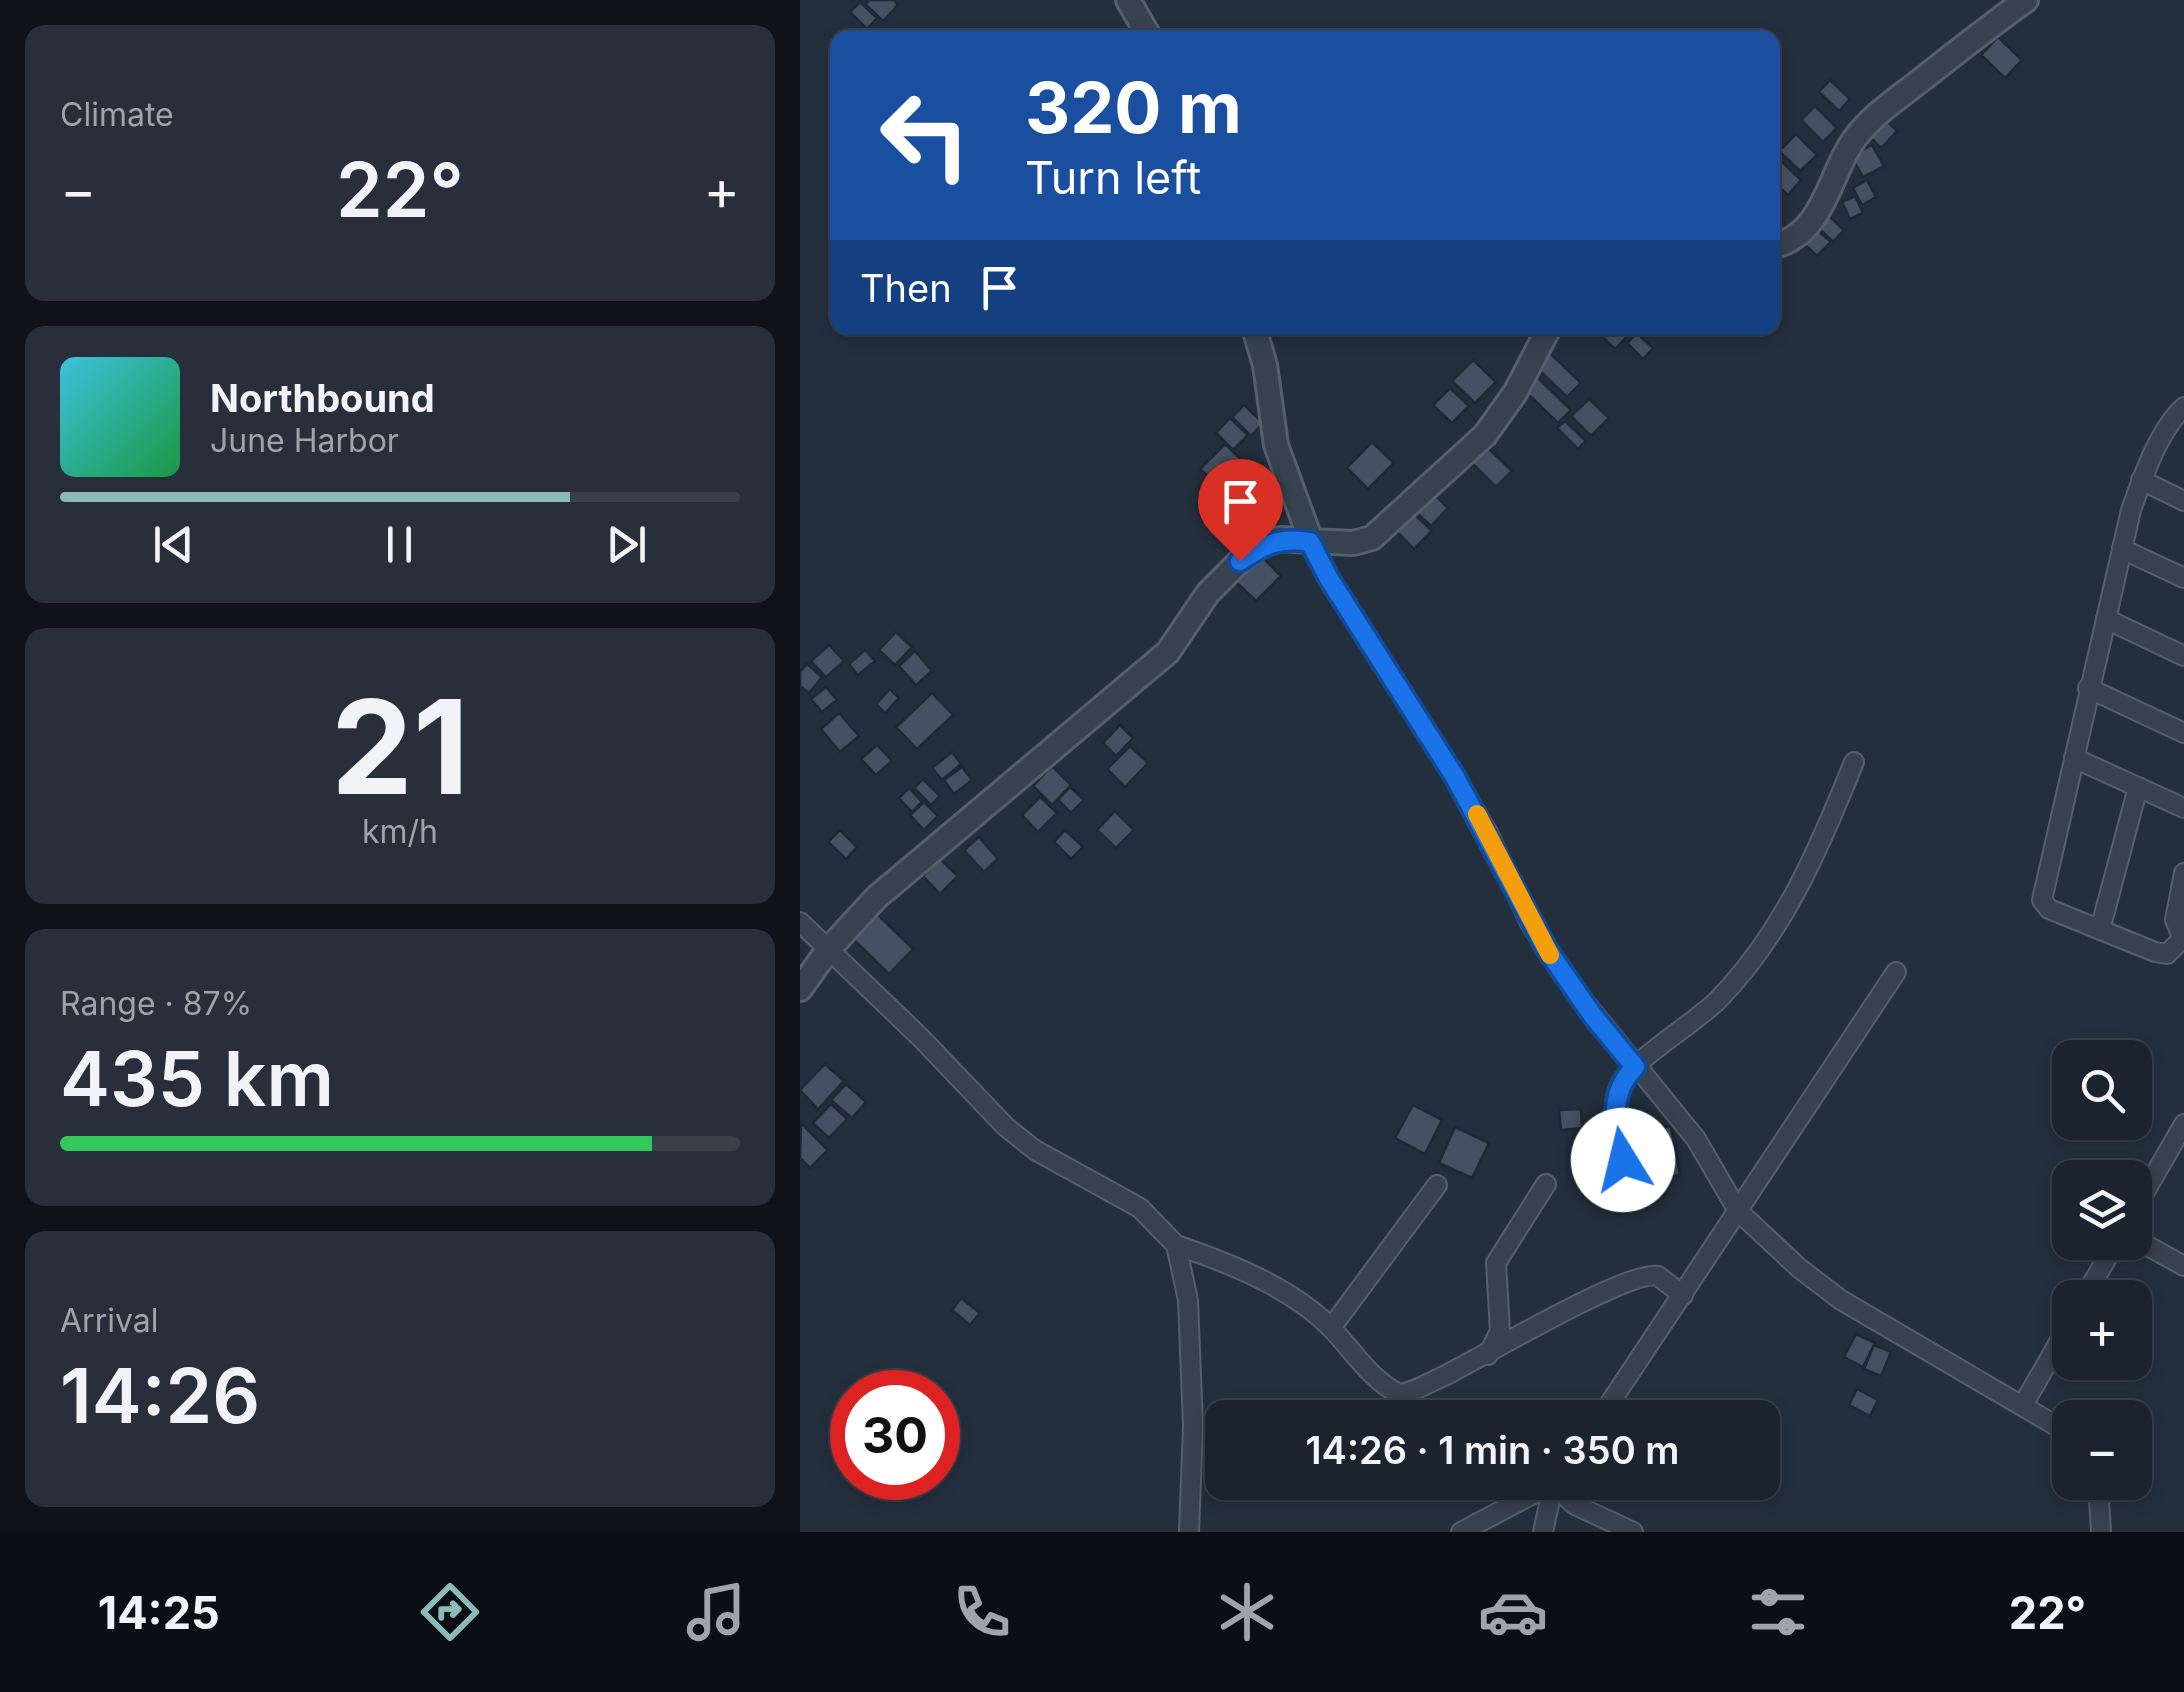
<!DOCTYPE html>
<html lang="en">
<head>
<meta charset="utf-8">
<style>
	body { margin:0; font-family:Inter,sans-serif; background:#282f3a; color:#f1f3f6; height:100vh; display:flex; flex-direction:column; font-size:38px; white-space:nowrap }
	* { box-sizing:border-box; margin:0 }
	p { font-size:32px; color:#a0a4aa }
	.icon { flex:none; width:55px; height:55px; fill:none; stroke:currentColor; stroke-width:2; stroke-linecap:round; stroke-linejoin:round }
	.map { position:relative; flex:1; overflow:hidden }
	.sheet { display:flex; flex-direction:column; gap:25px; padding:25px; background:#0f1319; width:800px }
	.sheet>* { flex:none }
	.guide { position:absolute; left:30px; top:30px; width:950px; height:305px; border-radius:20px; box-shadow:0 5px 15px #0003,0 0 0 2px #39404a; background:#1a4fa0; color:#fff; overflow:hidden }
	.buttons { position:absolute; left:1252px; top:1040px; display:grid; gap:20px }
	.buttons a { display:grid; place-items:center; width:100px; height:100px; border-radius:20px; background:#1b232e; box-shadow:0 5px 15px #0003,0 0 0 2px #39404a; font-size:50px }
	.speed { position:absolute; left:30px; top:1370px; display:flex; gap:20px; font-size:50px; font-weight:700; text-align:center }
	.speed>* { display:grid; place-content:center; width:130px; height:130px; border-radius:50%; background:#1b232e; box-shadow:0 5px 15px #0003,0 0 0 2px #39404a; line-height:1 }
	.speed .limit { border:15px solid #d22; background:#fff; color:#111 }
	.pin { position:absolute; display:grid; place-items:center; width:85px; height:85px; color:#fff; margin:-102px -42px; border-radius:50% 50% 50% 0; rotate:-45deg; box-shadow:0 0 10px #0007 }
	.pin .icon { rotate:45deg }
	.me { position:absolute; width:110px; margin:-55px; rotate:351deg; stroke-linejoin:round; filter:drop-shadow(0 0 8px #0008) }
	.turn { display:flex; align-items:center; gap:35px; height:210px; padding:0 30px; font-size:45px }
	.turn .icon { width:130px; height:130px; stroke-width:2.5 }
	.turn b { display:block; font-size:70px; line-height:85px }
	.then { display:flex; align-items:center; height:95px; padding:0 30px; background:#0003; gap:20px; font-size:38px }
	.big { font-size:75px; font-weight:600; line-height:1.1 }
	.sheet .tile { flex:1; display:flex; flex-direction:column; justify-content:center; gap:15px; min-width:0; padding:0 35px; border-radius:20px; background:#282f3a }
	.sheet .dial { align-items:center; gap:0 }
	.dial b { font-size:130px; line-height:1 }
	.song { display:flex; align-items:center; gap:30px }
	.cover { width:120px; height:120px; border-radius:15px; background:linear-gradient(135deg,hsl(190 70% 55%),hsl(140 70% 35%)) }
	.played { height:10px; border-radius:5px; background:linear-gradient(90deg,#8bbbb9 75%,#39404a 75%) }
	.keys { display:flex; justify-content:space-around; direction:ltr }
	.heat { display:flex; justify-content:space-between; align-items:center; font-size:55px; direction:ltr }
	.charge { height:15px; border-radius:8px; background:linear-gradient(90deg,#34c759 87%,#39404a 0) }
	.trip { position:absolute; left:405px; top:1400px; width:575px; height:100px; border-radius:20px; background:#1b232e; box-shadow:0 5px 15px #0003,0 0 0 2px #39404a; font-weight:600; line-height:100px; text-align:center }
	.menu { display:flex; height:160px; justify-content:space-around; align-items:center; background:#0b0e12; color:#a0a4aa }
	.menu .icon { width:70px; height:70px }
	.menu .on { color:#8bbbb9 }
	.menu b { font-size:45px; color:#f1f3f6 }
	main { display:flex; flex:1; min-height:0 }
	.map>svg:first-child { display:block }
	.building { fill:#455162; stroke:#1f2835; stroke-width:2.5 }
	.lines { fill:none; stroke-linecap:round; stroke-linejoin:round }
	.minor-casing { stroke:#565f6c; stroke-width:22 }
	.tertiary-casing { stroke:#565f6c; stroke-width:28 }
	.minor { stroke:#38414e; stroke-width:18 }
	.tertiary { stroke:#38414e; stroke-width:22 }
	.route-casing { stroke:#114b97; stroke-width:25 }
	.route { stroke:#1a73e8; stroke-width:18 }
	.slow { stroke:#f59e0b; stroke-width:18 }
</style>
</head>
<body>
<main>
<section class="sheet">
<div class="tile"><p>Climate</p>
<div class="heat"><a>−</a><b class="big">22°</b><a>+</a></div>
</div>
<div class="tile">
<div class="song"><i class="cover"></i><div><b>Northbound</b><p>June Harbor</p></div></div>
<div class="played"></div>
<div class="keys"><svg class="icon" aria-label="previous" viewBox="0 0 24 24"><path d="M18 5L8 12l10 7zM5 5v14"/></svg><svg class="icon" aria-label="pause" viewBox="0 0 24 24"><path d="M8 5v14M16 5v14"/></svg><svg class="icon" aria-label="next" viewBox="0 0 24 24"><path d="M6 5l10 7-10 7zM19 5v14"/></svg></div>
</div>
<div class="tile dial"><b>21</b><p>km/h</p></div>
<div class="tile"><p>Range · 87%</p><b class="big">435 km</b><div class="charge"></div></div>
<div class="tile"><p>Arrival</p><b class="big">14:26</b></div>
</section>
<div class="map">
<svg width="1384" height="1532" viewBox="0 0 1384 1532">
	<rect width="100%" height="100%" fill="#242f3e"/>
	<g class="building">
		<path d="M70,0H94L98,5L83,21L65,4Z"/>
		<path d="M60,2L77,18L67,29L50,12Z"/>
		<path d="M1198,37L1222,60L1205,78L1181,55Z"/>
		<path d="M1030,80L1050,99L1039,111L1019,92Z"/>
		<path d="M1015,106L1037,128L1023,142L1001,120Z"/>
		<path d="M1083,117L1097,131L1081,148L1067,134Z"/>
		<path d="M996,134L1017,155L1000,171L979,151Z"/>
		<path d="M1072,145L1084,166L1063,177L1051,156Z"/>
		<path d="M978,158L1001,180L988,195L972,180V164Z"/>
		<path d="M1067,180L1076,197L1062,205L1053,188Z"/>
		<path d="M1055,196L1063,213L1050,219L1042,202Z"/>
		<path d="M1029,216L1044,230L1033,242L1018,227Z"/>
		<path d="M1015,228L1031,242L1017,256L1002,242Z"/>
		<path d="M831,328L833,330L815,349L794,329Z"/>
		<path d="M837,333L853,348L843,359L827,343Z"/>
		<path d="M749,352L781,383L767,397L735,366Z"/>
		<path d="M673,360L696,382L675,403L652,381Z"/>
		<path d="M733,373L771,410L758,423L720,386Z"/>
		<path d="M650,388L669,406L652,423L633,405Z"/>
		<path d="M789,399L809,418L791,436L771,416Z"/>
		<path d="M444,405L463,423L451,436L432,417Z"/>
		<path d="M430,418L448,435L433,450L416,433Z"/>
		<path d="M765,421L786,441L778,449L757,428Z"/>
		<path d="M572,442L594,463L568,489L547,468Z"/>
		<path d="M425,444L443,461L418,486L400,469Z"/>
		<path d="M684,444L712,471L696,487L669,460Z"/>
		<path d="M442,476L469,502L440,531L413,505Z"/>
		<path d="M628,488L648,508L631,526L610,506Z"/>
		<path d="M609,509L632,531L614,549L592,527Z"/>
		<path d="M459,554L481,576L456,601L434,580Z"/>
		<path d="M96,632L112,647L95,665L79,650Z"/>
		<path d="M29,645L44,661L26,677L11,661Z"/>
		<path d="M65,650L75,661L58,675L49,664Z"/>
		<path d="M115,651L132,671L116,685L99,666Z"/>
		<path d="M7,664L22,677L9,693L0,686V672Z"/>
		<path d="M26,687L37,700L22,712L11,699Z"/>
		<path d="M90,689L99,698L85,713L76,704Z"/>
		<path d="M132,693L153,715L117,749L96,727Z"/>
		<path d="M39,713L59,736L40,752L21,729Z"/>
		<path d="M320,725L333,738L316,756L303,743Z"/>
		<path d="M77,745L92,761L76,775L61,759Z"/>
		<path d="M330,746L348,763L325,787L307,769Z"/>
		<path d="M152,752L161,764L142,780L132,768Z"/>
		<path d="M252,766L271,785L252,805L233,786Z"/>
		<path d="M162,767L172,780L154,794L144,780Z"/>
		<path d="M123,779L140,796L131,805L114,788Z"/>
		<path d="M270,787L284,800L271,813L258,800Z"/>
		<path d="M109,788L122,802L112,812L99,798Z"/>
		<path d="M240,797L257,813L238,832L222,815Z"/>
		<path d="M124,802L138,816L124,830L110,815Z"/>
		<path d="M315,811L334,830L316,848L297,830Z"/>
		<path d="M40,830L57,847L46,859L28,842Z"/>
		<path d="M265,830L283,847L271,859L254,842Z"/>
		<path d="M179,837L198,859L184,872L164,850Z"/>
		<path d="M140,859L158,876L140,894L123,876Z"/>
		<path d="M78,915L113,949L89,974L54,940Z"/>
		<path d="M25,1064L44,1081L18,1109L0,1090Z"/>
		<path d="M46,1084L66,1102L52,1118L31,1100Z"/>
		<path d="M31,1104L47,1119L29,1138L13,1123Z"/>
		<path d="M613,1105L642,1120L625,1154L595,1138Z"/>
		<path d="M781,1109L782,1128L761,1130L759,1110Z"/>
		<path d="M1,1123L28,1150L10,1168L0,1158Z"/>
		<path d="M871,1126L880,1175L853,1180L844,1131Z"/>
		<path d="M655,1127L689,1143L672,1178L639,1163Z"/>
		<path d="M839,1167L840,1188L816,1189L815,1168Z"/>
		<path d="M833,1192L838,1207L819,1214L813,1200Z"/>
		<path d="M161,1298L180,1313L170,1325L152,1310Z"/>
		<path d="M1056,1334L1075,1343L1063,1367L1044,1357Z"/>
		<path d="M1074,1345L1091,1352L1081,1376L1064,1369Z"/>
		<path d="M1057,1389L1078,1400L1070,1416L1049,1405Z"/>
	</g>
	<g class="lines">
		<defs>
			<g id="minor">
				<path d="M1384,407C1358,431 1343,477 1331,510L1242,900L1249,909L1355,952L1367,954L1384,937"/>
				<path d="M1341,480L1384,501"/>
				<path d="M511,541L528,577L655,777L688,833L730,923L762,974L896,1139L938,1211L999,1268L1041,1300L1270,1434"/>
				<path d="M1322,549L1384,578"/>
				<path d="M1306,619L1384,656"/>
				<path d="M1288,688L1384,733"/>
				<path d="M1274,758L1384,808"/>
				<path d="M0,922L121,1038L206,1127L235,1150L340,1208L376,1245L388,1300L393,1426L389,1532"/>
				<path d="M1300,930L1338,787"/>
				<path d="M1383,939L1375,920L1384,873"/>
				<path d="M823,1160C818,1136 809,1108 820,1085C831,1061 895,1023 918,1000C984,932 1019,849 1054,762"/>
				<path d="M1335,1209L1384,1124"/>
				<path d="M1335,1239L1384,1266"/>
				<path d="M376,1245C429,1263 493,1288 532,1329C554,1352 570,1379 599,1394C613,1393 628,1383 642,1377C679,1359 829,1269 858,1276L883,1295"/>
				<path d="M1284,1298L1316,1242"/>
				<path d="M531,1328L637,1185"/>
				<path d="M688,1355L700,1331L696,1263L746,1184"/>
				<path d="M1223,1405L1270,1323"/>
				<path d="M800,1418L1096,972"/>
				<path d="M1298,1482L1301,1532"/>
				<path d="M753,1486L775,1505L833,1532"/>
				<path d="M661,1532L756,1482"/>
				<path d="M743,1532L753,1486"/>
			</g>
			<g id="tertiary">
				<path d="M328,0L350,38"/>
				<path d="M972,247C1024,234 1028,178 1053,141C1069,118 1094,101 1116,84C1152,56 1188,27 1226,0"/>
				<path d="M454,328L465,365L476,445L511,541L553,543L572,538L685,435L715,393L749,328"/>
				<path d="M0,989L28,950L77,897L368,652L408,593L440,561L462,545L480,539L511,541"/>
			</g>
		</defs>
		<use href="#minor" class="minor-casing"/>
		<use href="#tertiary" class="tertiary-casing"/>
		<use href="#minor" class="minor"/>
		<use href="#tertiary" class="tertiary"/>
	</g>
	<g class="lines">
		<defs>
			<path id="route" d="M440,561C464,544 481,537 510,542L528,577L655,777L746,948L793,1016L835,1067C807,1095 816,1125 823,1160"/>
		</defs>
		<use href="#route" class="route-casing"/>
		<use href="#route" class="route"/>
		<path class="slow" d="M677,814L750,955"/>
	</g>
</svg>
<div class="buttons">
<a><svg class="icon" aria-label="search" viewBox="0 0 24 24"><circle cx="10" cy="10" r="6"/><path d="M15 15l6 6"/></svg></a>
<a><svg class="icon" aria-label="layers" viewBox="0 0 24 24"><path d="M12 4l9 5-9 5-9-5zM3 14l9 5 9-5"/></svg></a>
<a>+</a>
<a>−</a>
</div>
<div class="speed"><div class="limit">30</div></div>
<div class="pin" style="left:440px;top:561px;background:#d93025"><svg class="icon" aria-label="arrive" viewBox="0 0 24 24"><path d="M6 21V4h12l-3 4 3 4H6"/></svg></div>
<svg class="me" style="left:823px;top:1160px" viewBox="-20 -20 40 40"><circle r="19" fill="#fff"/><path d="M0-13L10 11 0 6-10 11z" fill="#1a73e8"/></svg>
<div class="trip">14:26 · 1 min · 350 m</div>
<div class="guide">
<div class="turn"><svg class="icon" aria-label="left" viewBox="0 0 24 24"><path d="M17 20v-9H6M10 6l-5 5 5 5"/></svg><div><b>320 m</b>Turn left</div></div>
<div class="then">Then<svg class="icon" aria-label="arrive" viewBox="0 0 24 24"><path d="M6 21V4h12l-3 4 3 4H6"/></svg></div>
</div>
</div>
</main>
<nav class="menu">
<b>14:25</b>
<svg class="icon on" aria-label="directions" viewBox="0 0 24 24"><path d="M12 3l9 9-9 9-9-9zM9 14v-3h6M13 9l2 2-2 2"/></svg>
<svg class="icon" aria-label="music" viewBox="0 0 24 24"><path d="M9 18V5l10-2v13"/><circle cx="6" cy="18" r="3"/><circle cx="16" cy="16" r="3"/></svg>
<svg class="icon" aria-label="phone" viewBox="0 0 24 24"><path d="M5 4h4l2 5-3 2q2 4 5 5l2-3 5 2v4C11 20 4 13 5 4z"/></svg>
<svg class="icon" aria-label="climate" viewBox="0 0 24 24"><path d="M12 3v18M4 7l16 10M4 17L20 7"/></svg>
<svg class="icon" aria-label="car" viewBox="0 0 24 24"><path d="M5 17H2v-5l4-1 3-4h7l3 4 3 1v5h-3M9 17h6M6 11h13"/><circle cx="7" cy="17" r="2"/><circle cx="17" cy="17" r="2"/></svg>
<svg class="icon" aria-label="filters" viewBox="0 0 24 24"><path d="M4 7h16M4 17h16"/><circle cx="9" cy="7" r="2"/><circle cx="15" cy="17" r="2"/></svg>
<b>22°</b>
</nav>
</body>
</html>
